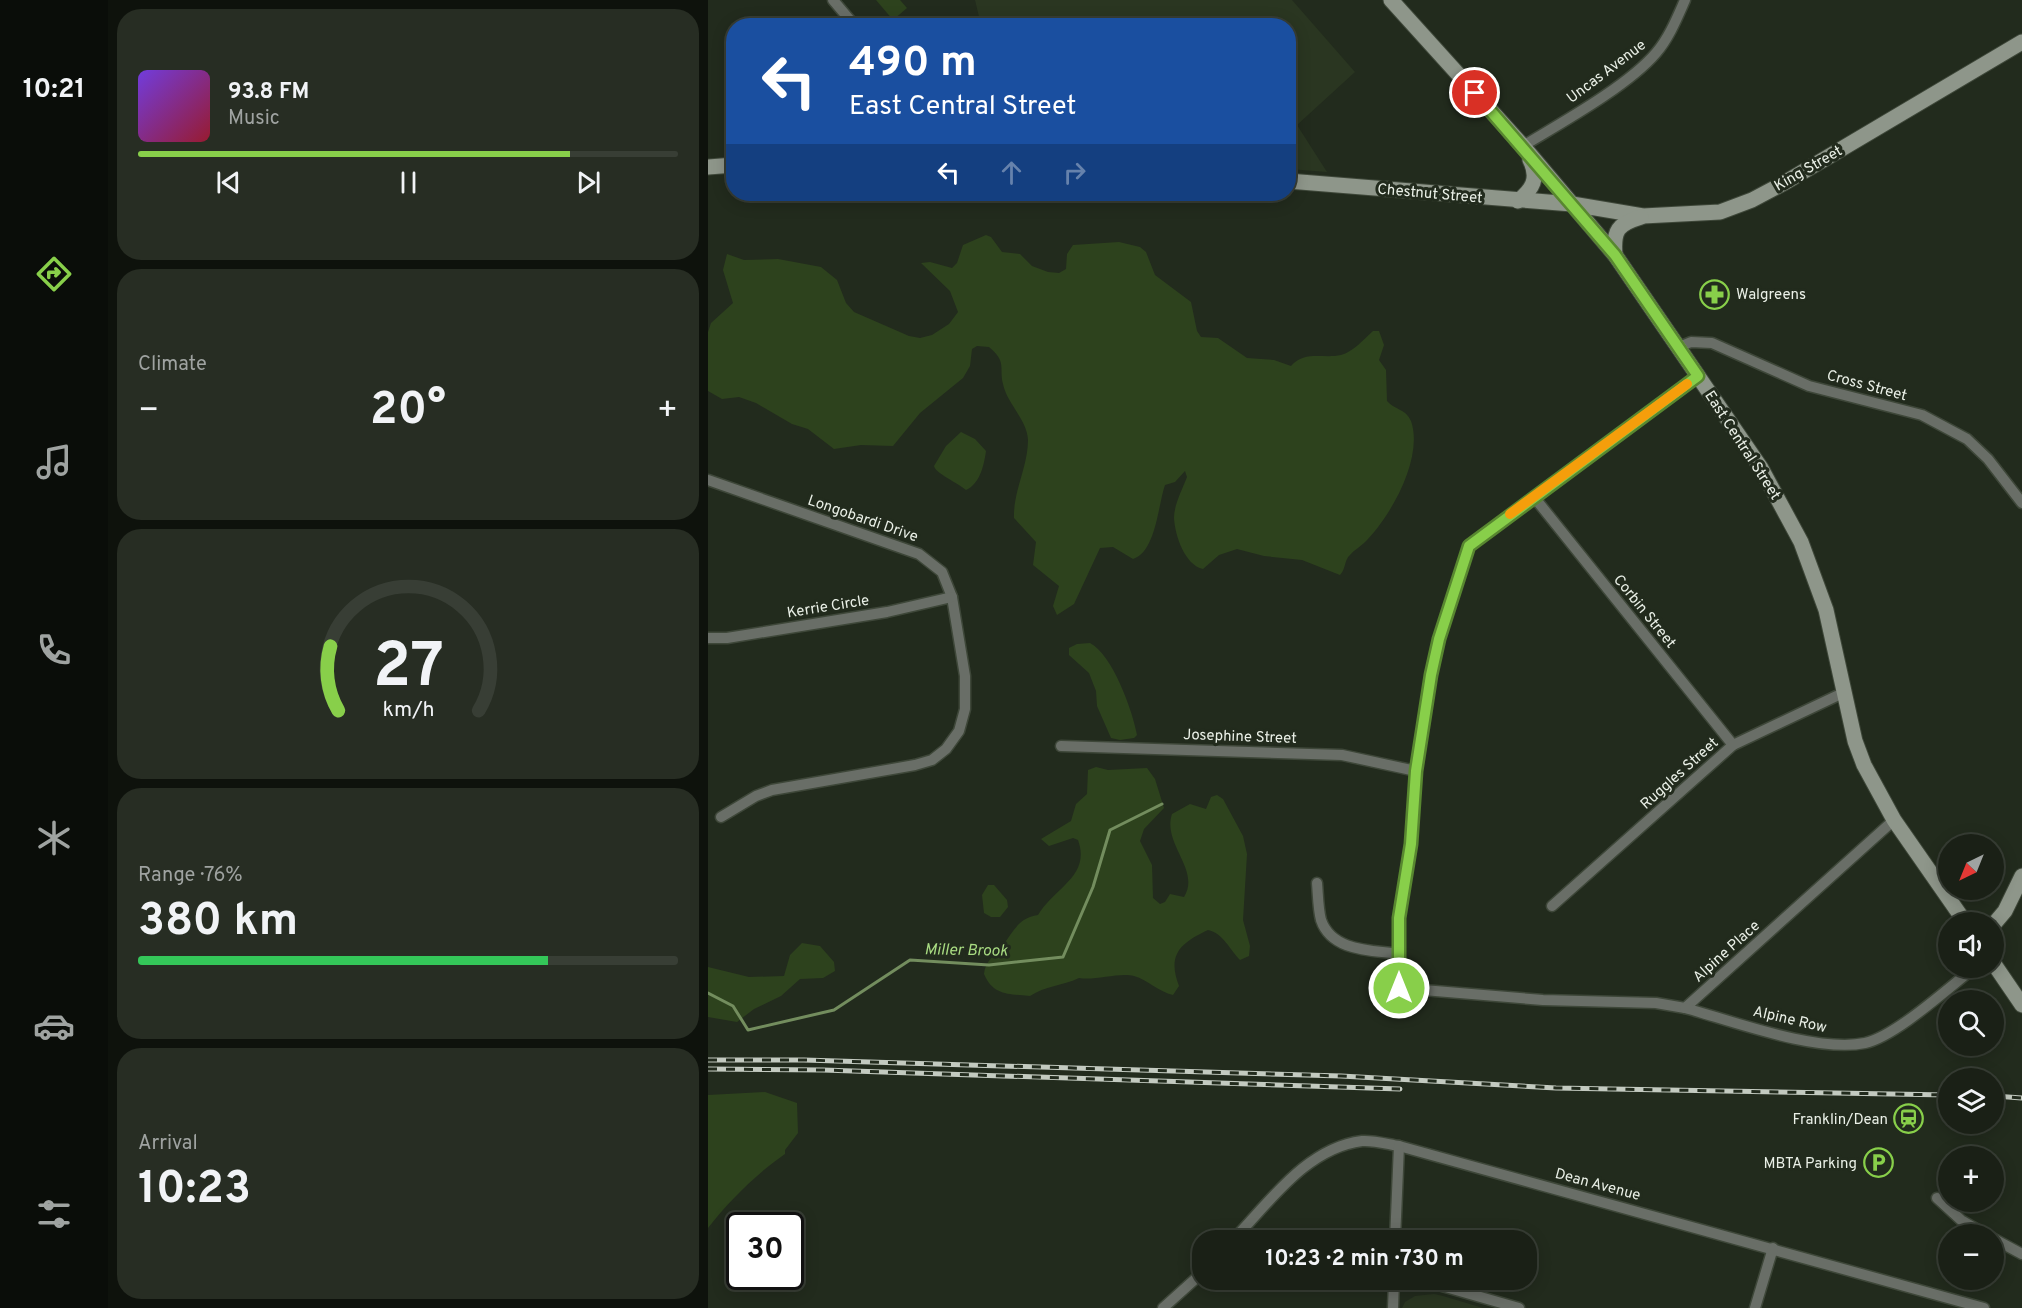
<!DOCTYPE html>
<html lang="en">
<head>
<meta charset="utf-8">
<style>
	body { margin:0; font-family:Overpass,sans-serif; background:#272d23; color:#f1f3f6; height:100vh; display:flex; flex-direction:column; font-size:22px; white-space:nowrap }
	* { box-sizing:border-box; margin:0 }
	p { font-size:20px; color:#9fa3a1 }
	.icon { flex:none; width:33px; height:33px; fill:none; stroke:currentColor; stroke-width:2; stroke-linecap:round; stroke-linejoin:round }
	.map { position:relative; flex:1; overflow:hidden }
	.details { display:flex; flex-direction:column; gap:9px; padding:9px; background:#0e120c; width:600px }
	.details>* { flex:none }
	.banner { position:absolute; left:18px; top:18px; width:570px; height:183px; border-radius:24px; box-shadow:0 3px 15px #0003,0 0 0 2px #383e35; background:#1a4fa0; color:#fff; overflow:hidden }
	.needle { width:39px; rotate:223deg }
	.tools { position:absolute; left:1230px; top:834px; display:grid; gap:12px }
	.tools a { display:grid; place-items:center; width:66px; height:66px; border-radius:50%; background:#1a2016; box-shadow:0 3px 15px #0003,0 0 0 2px #383e35; font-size:30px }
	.speed { position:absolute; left:18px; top:1212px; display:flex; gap:12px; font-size:30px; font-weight:700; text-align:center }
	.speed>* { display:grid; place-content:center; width:78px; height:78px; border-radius:50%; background:#1a2016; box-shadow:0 3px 15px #0003,0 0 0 2px #383e35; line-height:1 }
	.speed .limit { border:3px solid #111; border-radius:9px; background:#fff; color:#111 }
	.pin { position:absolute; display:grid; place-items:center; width:51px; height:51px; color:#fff; margin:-26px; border:3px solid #fff; border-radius:50%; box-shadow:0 2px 6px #0007 }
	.me { position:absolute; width:66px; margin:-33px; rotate:0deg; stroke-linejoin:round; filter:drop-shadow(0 0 4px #0008) }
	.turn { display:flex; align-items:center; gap:21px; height:126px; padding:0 24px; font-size:27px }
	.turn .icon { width:78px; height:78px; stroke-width:2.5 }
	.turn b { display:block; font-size:42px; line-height:51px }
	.lanes { display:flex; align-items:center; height:57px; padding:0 24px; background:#0003; justify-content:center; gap:30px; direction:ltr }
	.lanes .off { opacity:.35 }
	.big { font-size:45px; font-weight:700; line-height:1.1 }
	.details .tile { flex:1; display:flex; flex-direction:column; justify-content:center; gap:9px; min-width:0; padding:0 21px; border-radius:24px; background:#272d23 }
	.details .dial { align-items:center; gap:0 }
	.dial svg { height:156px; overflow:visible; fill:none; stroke:#383e35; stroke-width:7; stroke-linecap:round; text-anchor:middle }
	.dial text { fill:#f1f3f6; stroke:none }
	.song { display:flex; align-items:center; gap:18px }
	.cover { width:72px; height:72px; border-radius:9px; background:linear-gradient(135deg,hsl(260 70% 55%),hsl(350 70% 35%)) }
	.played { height:6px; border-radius:3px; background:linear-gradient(90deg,#88cf4a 80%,#383e35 80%) }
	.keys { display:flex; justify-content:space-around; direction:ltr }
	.heat { display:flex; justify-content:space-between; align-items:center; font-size:33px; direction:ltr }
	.charge { height:9px; border-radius:4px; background:linear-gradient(90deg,#34c759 76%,#383e35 0) }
	.trip { position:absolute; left:484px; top:1230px; width:345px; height:60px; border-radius:24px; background:#1a2016; box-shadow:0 3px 15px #0003,0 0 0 2px #383e35; font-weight:700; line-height:60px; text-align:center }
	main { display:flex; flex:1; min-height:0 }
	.dock { display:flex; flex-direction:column; width:108px; justify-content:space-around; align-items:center; background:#0a0d09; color:#9fa3a1 }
	.dock .icon { width:42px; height:42px }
	.dock .selected { color:#88cf4a }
	.dock b { font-size:27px; color:#f1f3f6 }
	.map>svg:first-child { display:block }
	.built { fill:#2a3621 }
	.green { fill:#2d421d }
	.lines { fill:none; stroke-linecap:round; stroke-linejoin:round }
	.stream { stroke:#738d5e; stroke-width:3 }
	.minor-casing { stroke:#3e4739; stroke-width:13 }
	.secondary-casing { stroke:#3e4739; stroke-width:17 }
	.minor { stroke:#696e67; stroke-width:10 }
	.secondary { stroke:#8e968a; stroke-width:15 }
	.rail-casing { stroke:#c3cac0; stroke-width:5 }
	.rail { stroke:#222b1d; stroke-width:3; stroke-dasharray:9; stroke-linecap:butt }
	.route-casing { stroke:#588730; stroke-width:15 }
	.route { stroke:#88cf4a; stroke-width:10 }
	.slow { stroke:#f59e0b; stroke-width:10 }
	.labels { text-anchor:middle; stroke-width:6; stroke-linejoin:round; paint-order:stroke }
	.street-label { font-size:15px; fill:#eaf0e7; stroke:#222b1d }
	.poi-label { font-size:15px; fill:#eaf0e7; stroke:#222b1d; text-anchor:end }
	.water-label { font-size:16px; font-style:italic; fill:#a8db82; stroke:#222b1d }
</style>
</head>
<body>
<main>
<nav class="dock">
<b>10:21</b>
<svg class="icon selected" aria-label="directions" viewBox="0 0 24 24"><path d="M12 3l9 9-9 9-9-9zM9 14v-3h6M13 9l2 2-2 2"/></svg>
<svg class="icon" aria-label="music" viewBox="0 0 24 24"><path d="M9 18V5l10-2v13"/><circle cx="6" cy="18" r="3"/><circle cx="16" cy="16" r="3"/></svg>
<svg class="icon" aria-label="phone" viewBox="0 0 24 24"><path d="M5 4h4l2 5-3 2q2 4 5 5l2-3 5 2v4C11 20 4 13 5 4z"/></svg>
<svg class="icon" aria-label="climate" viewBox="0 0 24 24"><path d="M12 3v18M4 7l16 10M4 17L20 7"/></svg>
<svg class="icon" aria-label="car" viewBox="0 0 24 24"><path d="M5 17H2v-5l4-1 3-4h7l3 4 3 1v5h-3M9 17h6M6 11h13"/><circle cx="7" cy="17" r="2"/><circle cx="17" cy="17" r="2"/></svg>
<svg class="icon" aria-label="filters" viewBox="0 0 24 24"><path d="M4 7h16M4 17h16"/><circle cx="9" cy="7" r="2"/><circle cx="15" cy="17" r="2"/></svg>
</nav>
<section class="details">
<div class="tile">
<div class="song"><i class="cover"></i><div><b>93.8 FM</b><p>Music</p></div></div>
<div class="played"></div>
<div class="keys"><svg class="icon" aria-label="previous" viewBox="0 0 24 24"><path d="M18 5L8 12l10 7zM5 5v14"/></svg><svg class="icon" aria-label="pause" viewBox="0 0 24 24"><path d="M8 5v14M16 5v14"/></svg><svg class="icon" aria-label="next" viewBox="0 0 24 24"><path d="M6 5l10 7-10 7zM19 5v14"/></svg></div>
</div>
<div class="tile"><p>Climate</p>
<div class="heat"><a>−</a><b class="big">20°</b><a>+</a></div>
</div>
<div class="tile dial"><svg viewBox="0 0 100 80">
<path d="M14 69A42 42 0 1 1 86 69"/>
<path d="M14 69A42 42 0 0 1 10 36" stroke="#88cf4a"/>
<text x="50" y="56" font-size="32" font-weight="700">27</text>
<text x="50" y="72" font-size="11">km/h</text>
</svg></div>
<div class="tile"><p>Range · 76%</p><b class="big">380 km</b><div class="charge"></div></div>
<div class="tile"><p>Arrival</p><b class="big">10:23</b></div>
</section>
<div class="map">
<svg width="1314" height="1308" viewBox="0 0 1314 1308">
	<rect width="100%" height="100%" fill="#222b1d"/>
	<g class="built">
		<path d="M267,0H584L647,72L589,125L619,172L581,169L580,26L273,25Z"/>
		<path d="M726,1294L735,1296L775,1308H694L697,1302L707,1296Z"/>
	</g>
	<g class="green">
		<path d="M168,0H192L199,8L185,20Z"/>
		<path d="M278,235L283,237L294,252L312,254L324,266L340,272L351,273L358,269L359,254L365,245L411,242L432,247L438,252L447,275L483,302L489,331L493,337L510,338L539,358L566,360L583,366C597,350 615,359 633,355C645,352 656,339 665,331H671L676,345L671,360L678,370L679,401C687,410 698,409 703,421C716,458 682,518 656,543C652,547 646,550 642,555C636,560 638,569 632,575L594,560L556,556L529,549L511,555L495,569C477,565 467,536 466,518C466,505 474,490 479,477L477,471L467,482L457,485C450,505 448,552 425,559L405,547L392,548L366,604L349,615L345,606L351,586L325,565L328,542L306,518C305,491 320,467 320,440C319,419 299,404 295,384C291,367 299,362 281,347L269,346L264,349L262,366L255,378L212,413L185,446L153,445L126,449L100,429L84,424L48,403L31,397L14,399L0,391V332L3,323L25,303L15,270L19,254L36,260L70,259L113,267L129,280L138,303L146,312L201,336L212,338L224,335L241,324L250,312L242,291L213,263L222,262L244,268L249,263L255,245Z"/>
		<path d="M253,432L267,439L278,451C276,465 272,484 258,490C250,483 227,473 226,466L238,446Z"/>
		<path d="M382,643C405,655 425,712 429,735L426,738L412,740L403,738L389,706L388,691L381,673L361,655V648L369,644Z"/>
		<path d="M388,767L400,770L439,768L447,779L456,808L436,829L432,841L444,865L445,898L452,904L457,902L462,894L476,897C493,870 454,844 464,814L482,804L498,809L503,797L509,795L515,799L535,836L539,854L535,920L542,946L541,956L532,960C522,950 515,933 500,930C472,943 459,955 471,986L465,995C451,992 440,980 426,976C411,972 387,981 371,978C354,986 337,986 322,996C302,994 285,996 276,974C277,961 287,955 295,945C306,931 310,918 330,915C347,887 383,876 370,840L365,838L341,846L333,839L363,821L368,804L379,794L380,770Z"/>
		<path d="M280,885H286L299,900L300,907L292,917H283L276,913L274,895Z"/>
		<path d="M94,943L112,946L126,962L127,971L115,978L92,979L73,996L46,1009L29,1022L0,1017V967L41,977L76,976L82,955Z"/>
		<path d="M57,1092L89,1103L90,1133L77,1150V1154C48,1174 21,1201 0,1228V1095Z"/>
	</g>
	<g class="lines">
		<path class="stream" d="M0,993L25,1006L40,1030L126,1010L202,960L281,965L355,957L385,887L402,830L454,804"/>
		<defs>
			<g id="minor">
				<path d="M125,0L147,26"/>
				<path d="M815,146C853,123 920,86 948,53C961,38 969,18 977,0"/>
				<path d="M971,347L983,342L1004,343L1101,386L1214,415L1259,439L1280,459L1314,503"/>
				<path d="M990,376L761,546L731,639L723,675L708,771L703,844L691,918V988L835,1000L948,1003L977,1008L1186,820"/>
				<path d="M0,480L211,554L234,572L244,597L257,676V709L251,731L238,749L224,760L207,765L64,790L48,796L13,817"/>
				<path d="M826,497L1025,745"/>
				<path d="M0,638H19L179,612L244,597"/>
				<path d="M353,746L634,755L708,771"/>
				<path d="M609,883C610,894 610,909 613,920C624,952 664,950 691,954"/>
				<path d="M844,906L1025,745L1137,692"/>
				<path d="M977,1008C1024,1021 1110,1053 1157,1043C1188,1036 1240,988 1266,968"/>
				<path d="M1229,1198L1253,1220L1277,1234"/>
				<path d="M1286,1239L1314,1254"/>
				<path d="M525,1240C561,1203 598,1148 654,1141C665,1140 679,1144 691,1146L1276,1308"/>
				<path d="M687,1240L691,1146"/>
				<path d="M695,1280L720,1282L811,1308"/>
				<path d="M455,1308L495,1272"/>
				<path d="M685,1308L686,1280"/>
				<path d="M1047,1308L1065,1248"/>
			</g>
			<g id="secondary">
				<path d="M683,0L815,146L907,255L1053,468L1093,542L1118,610L1147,741L1156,765L1186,820L1257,922"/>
				<path d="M0,167L26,165"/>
				<path d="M580,181L864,204L935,216L1012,212L1044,200L1076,183L1314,42"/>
				<path d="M810,201C825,189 831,178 822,160"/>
				<path d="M907,255C905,230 910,224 933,217"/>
				<path d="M1286,924L1297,911L1314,876"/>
				<path d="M1286,964L1314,1005"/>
			</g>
		</defs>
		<use href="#minor" class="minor-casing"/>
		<use href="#secondary" class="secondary-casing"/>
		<use href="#minor" class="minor"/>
		<use href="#secondary" class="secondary"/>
		<defs>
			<g id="rail">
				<path d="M0,1060H96L633,1076L848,1088L1240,1095"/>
				<path d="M0,1069L115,1070L692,1089"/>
				<path d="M1286,1096L1314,1098"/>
			</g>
		</defs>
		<use href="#rail" class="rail-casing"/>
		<use href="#rail" class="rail"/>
	</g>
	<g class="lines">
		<defs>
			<path id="route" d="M691,988V918L703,844L708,771L723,675L731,639L761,546L990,376L907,255L767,93"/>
		</defs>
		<use href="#route" class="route-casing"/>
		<use href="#route" class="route"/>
		<path class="slow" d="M802,514L979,384"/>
	</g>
	<defs>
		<symbol id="pharmacy-ring" viewBox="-11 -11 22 22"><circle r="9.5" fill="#222b1d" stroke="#88cf4a" stroke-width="1.5"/><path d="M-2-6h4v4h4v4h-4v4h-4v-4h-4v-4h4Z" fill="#88cf4a"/></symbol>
		<symbol id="station-ring" viewBox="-11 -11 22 22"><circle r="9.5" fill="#222b1d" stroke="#88cf4a" stroke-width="1.5"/><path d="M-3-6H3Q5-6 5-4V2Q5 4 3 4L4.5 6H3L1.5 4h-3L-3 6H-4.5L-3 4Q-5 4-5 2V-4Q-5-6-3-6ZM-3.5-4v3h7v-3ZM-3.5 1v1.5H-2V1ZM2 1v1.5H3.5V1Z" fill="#88cf4a"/></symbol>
		<symbol id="parking-ring" viewBox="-11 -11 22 22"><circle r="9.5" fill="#222b1d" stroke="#88cf4a" stroke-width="1.5"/><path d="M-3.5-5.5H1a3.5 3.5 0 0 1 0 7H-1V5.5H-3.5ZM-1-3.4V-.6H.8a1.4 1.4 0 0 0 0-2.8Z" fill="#88cf4a"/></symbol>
	</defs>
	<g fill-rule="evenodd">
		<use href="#pharmacy-ring" x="990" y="278" width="33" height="33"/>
		<use href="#station-ring" x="1184" y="1102" width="33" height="33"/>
		<use href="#parking-ring" x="1154" y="1146" width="33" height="33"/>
	</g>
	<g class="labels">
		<g class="street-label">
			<text transform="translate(898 71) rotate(-37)" y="5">Uncas Avenue</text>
			<text transform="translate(1100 168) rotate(-30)" y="5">King Street</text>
			<text transform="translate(722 193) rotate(5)" y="5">Chestnut Street</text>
			<text transform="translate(1159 385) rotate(15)" y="5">Cross Street</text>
			<text transform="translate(1035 445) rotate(57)" y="5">East Central Street</text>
			<text transform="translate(155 518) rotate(19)" y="5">Longobardi Drive</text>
			<text transform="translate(120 606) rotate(-9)" y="5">Kerrie Circle</text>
			<text transform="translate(937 611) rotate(51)" y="5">Corbin Street</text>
			<text transform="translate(532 736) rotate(2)" y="5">Josephine Street</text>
			<text transform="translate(971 773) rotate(-42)" y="5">Ruggles Street</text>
			<text transform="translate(1018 951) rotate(-42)" y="5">Alpine Place</text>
			<text transform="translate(1082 1019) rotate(13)" y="5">Alpine Row</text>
			<text transform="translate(890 1184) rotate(15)" y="5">Dean Avenue</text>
		</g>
		<g class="poi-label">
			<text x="1028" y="299" text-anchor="start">Walgreens</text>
			<text x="1180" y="1124">Franklin/Dean</text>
			<text x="1149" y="1168">MBTA Parking</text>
		</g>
		<g class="water-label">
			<text transform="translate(258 949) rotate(1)" y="6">Miller Brook</text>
		</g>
	</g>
</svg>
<div class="tools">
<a><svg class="needle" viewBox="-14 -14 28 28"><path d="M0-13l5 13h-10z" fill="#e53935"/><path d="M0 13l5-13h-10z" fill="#9fa3a1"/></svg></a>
<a><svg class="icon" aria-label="sound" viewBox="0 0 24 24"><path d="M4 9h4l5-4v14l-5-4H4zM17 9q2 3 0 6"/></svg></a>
<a><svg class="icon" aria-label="search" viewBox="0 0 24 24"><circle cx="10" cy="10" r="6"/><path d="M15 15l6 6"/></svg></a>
<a><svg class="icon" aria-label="layers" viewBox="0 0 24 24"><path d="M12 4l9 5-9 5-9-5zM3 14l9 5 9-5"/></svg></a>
<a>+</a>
<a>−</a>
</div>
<div class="speed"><div class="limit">30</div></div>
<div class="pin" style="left:767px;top:93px;background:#d93025"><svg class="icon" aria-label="arrive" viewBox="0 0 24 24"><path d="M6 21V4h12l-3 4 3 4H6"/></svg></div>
<svg class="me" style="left:691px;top:988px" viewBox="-20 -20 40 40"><circle r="17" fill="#88cf4a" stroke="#fff" stroke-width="3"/><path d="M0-11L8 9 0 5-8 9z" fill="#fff"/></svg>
<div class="trip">10:23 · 2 min · 730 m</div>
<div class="banner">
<div class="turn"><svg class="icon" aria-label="left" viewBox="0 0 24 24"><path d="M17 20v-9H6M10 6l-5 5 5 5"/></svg><div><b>490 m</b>East Central Street</div></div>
<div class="lanes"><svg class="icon" aria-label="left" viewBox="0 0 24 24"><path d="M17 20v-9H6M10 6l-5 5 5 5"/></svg><svg class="icon off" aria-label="ahead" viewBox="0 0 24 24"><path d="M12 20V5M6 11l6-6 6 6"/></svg><svg class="icon off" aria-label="right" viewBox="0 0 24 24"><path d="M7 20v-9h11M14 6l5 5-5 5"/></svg></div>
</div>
</div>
</main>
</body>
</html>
